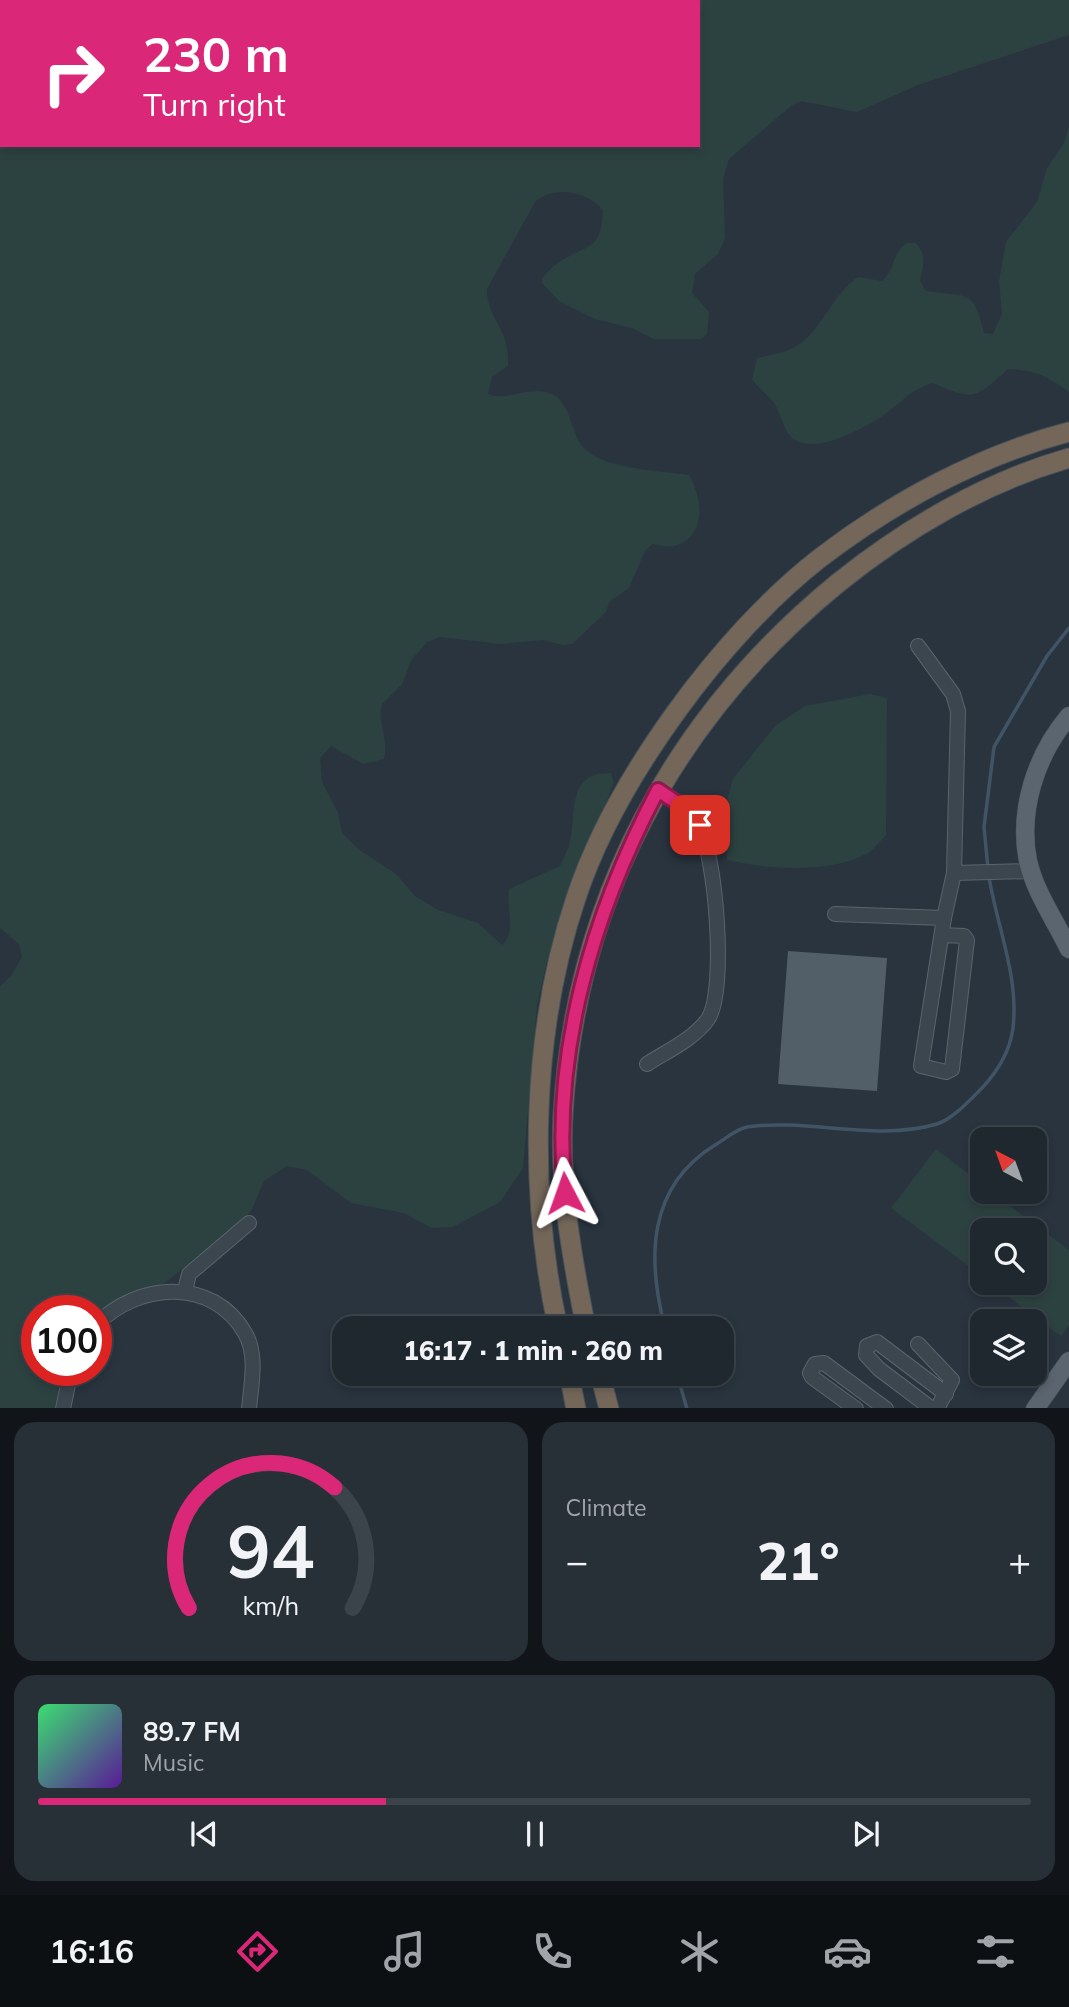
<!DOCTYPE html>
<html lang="en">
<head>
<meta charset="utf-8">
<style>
	body { margin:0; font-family:Mulish,sans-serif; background:#272f37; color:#f1f3f6; height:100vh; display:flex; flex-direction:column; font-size:26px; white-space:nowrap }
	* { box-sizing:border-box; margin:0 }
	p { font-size:23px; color:#a1a5aa }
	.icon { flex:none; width:38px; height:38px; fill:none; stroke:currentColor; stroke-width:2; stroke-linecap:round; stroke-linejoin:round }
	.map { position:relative; height:1408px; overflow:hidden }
	.panel { display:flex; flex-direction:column; gap:14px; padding:14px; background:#11151a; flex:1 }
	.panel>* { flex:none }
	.hud { position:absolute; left:0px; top:0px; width:700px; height:147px; box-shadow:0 4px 10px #0003,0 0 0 2px #3c444b; background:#db2777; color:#fff; overflow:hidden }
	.needle { width:46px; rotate:319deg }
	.tools { position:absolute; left:970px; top:1127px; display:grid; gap:14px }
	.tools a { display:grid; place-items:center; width:77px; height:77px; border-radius:14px; background:#1f272f; box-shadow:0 4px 10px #0003,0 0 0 2px #3c444b; font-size:35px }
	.speed { position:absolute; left:21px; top:1295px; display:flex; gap:14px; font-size:35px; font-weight:700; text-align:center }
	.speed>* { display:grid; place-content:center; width:91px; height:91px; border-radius:50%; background:#1f272f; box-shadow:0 4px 10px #0003,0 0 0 2px #3c444b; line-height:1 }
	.speed .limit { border:10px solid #d22; background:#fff; color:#111 }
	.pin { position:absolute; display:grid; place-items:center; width:60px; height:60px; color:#fff; margin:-30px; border-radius:14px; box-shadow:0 4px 10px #0006 }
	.me { position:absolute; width:77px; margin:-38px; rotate:356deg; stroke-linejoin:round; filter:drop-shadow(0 0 5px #0008) }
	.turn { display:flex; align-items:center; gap:24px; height:147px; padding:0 28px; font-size:32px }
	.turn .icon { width:91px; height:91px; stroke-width:2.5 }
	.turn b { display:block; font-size:49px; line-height:60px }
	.big { font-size:52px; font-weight:800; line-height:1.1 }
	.panel .tile { flex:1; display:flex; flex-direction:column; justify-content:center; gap:10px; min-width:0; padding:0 24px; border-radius:21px; background:#272f37 }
	.panel .dial { align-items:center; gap:0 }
	.dial svg { height:182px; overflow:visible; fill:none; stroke:#3c444b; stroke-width:7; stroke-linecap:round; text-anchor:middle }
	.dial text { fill:#f1f3f6; stroke:none }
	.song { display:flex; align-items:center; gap:21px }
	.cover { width:84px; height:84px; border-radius:10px; background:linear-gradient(135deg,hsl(140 70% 55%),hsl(270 70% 35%)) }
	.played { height:7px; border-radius:4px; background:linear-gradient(90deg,#db2777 35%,#3c444b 35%) }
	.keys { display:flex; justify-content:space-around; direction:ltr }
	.heat { display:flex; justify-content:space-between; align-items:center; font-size:38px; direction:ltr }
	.panel .tiles { flex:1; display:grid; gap:14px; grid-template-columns:1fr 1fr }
	.tile:last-child { grid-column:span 2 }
	.trip { position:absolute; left:332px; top:1316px; width:402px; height:70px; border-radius:21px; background:#1f272f; box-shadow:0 4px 10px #0003,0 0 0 2px #3c444b; font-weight:800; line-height:70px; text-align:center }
	.menu { display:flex; height:112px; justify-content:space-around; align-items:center; background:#0c1013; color:#a1a5aa }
	.menu .icon { width:49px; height:49px }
	.menu .current { color:#db2777 }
	.menu b { font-size:32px; color:#f1f3f6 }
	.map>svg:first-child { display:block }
	.green { fill:#2c4241 }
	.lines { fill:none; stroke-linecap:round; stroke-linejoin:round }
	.stream { stroke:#405466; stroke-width:3.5 }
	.building { fill:#525f69 }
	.minor-casing { stroke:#5a646c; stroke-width:16 }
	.major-casing { stroke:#464f58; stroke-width:19 }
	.highway-casing { stroke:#475159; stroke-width:21 }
	.minor { stroke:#3c464f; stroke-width:14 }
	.major { stroke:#5b656f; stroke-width:18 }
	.highway { stroke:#74675a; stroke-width:19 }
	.route-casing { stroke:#8e194d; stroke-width:18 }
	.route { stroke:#db2777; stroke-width:12 }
</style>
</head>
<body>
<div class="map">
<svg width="1069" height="1409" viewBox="0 0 1069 1409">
	<rect width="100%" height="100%" fill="#29343f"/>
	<g class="green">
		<path d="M81,0H1069V35L918,85L857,112L802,101L792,105L729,159L723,179L725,238L718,254L695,274L692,293L709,312L707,334L701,339H654L632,328L595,319L559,301L542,283V278C547,273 553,266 559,262C589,243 601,252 603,210C587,191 554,185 535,202L487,289C487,321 510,327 508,366L492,377L488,394C507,402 528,385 552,394C572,403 570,435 585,449C605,469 661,471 689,475C702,497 708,537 674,546C668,547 658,545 652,544L645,551L629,588L609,602L606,612L572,644L563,645L543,640L501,644L440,637L427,642L412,659L402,684L382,704C377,723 389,739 384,759L363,764L331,746L320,758L322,782L338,813L342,833L358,849L396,874L415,896L438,910L478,923L502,945C517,931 506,908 509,889L560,866C563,859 567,852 569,845C578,817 564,772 611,773L614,782L547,961L537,1005L523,1168L500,1202L453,1227L432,1228L404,1213L351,1203L307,1170L287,1166L264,1181L251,1211L242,1221L166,1282L96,1311H37V1370H64L57,1408H0V986L11,976L22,957L19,944L0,928V85L2,83V145H698V2Z"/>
		<path d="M1069,126V392C1047,376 1036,370 1008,369C975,399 974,401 933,383C910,389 899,406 879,418C860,430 819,452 797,441C784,435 782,416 775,404C769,396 759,388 752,380L757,358C769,355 785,353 795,347C823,330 832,294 858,277L882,281C895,270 892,254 906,243H916C927,255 923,266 920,281L926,291C968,297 974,289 984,333L993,334L1002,314L999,281L1006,242L1037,202L1047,168L1064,143Z"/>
		<path d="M870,694L887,698L886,835C880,841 874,850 866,854C830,874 766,869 727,860L722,818L733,779L775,726L805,706Z"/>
		<path d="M936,1149L982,1184V1192H991L1069,1250V1325L1061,1336L990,1283H1034V1230H982V1276L891,1208Z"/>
	</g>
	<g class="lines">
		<g class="stream">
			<path d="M988,869L984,827L994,747L1047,656L1069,628"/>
			<path d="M665,1328C647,1259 647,1187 715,1145C724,1140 736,1129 747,1127C809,1118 876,1142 937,1124C953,1119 970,1100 982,1088C997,1072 1010,1051 1013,1028C1019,976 997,927 989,877"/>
			<path d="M677,1374L687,1409"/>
		</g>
	</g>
	<path class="building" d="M788,951L887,958L877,1091L778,1084Z"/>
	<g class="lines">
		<defs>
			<g id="minor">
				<path d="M0,4H2"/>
				<path d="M954,873L1032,871"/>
				<path d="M835,914L944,918L954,873L958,711L953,694L918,646"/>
				<path d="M942,935L964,936L967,940L952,1069L946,1072L921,1066L944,918"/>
				<path d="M647,1064C667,1051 694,1039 708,1019C727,991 716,852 698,824C689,809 672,799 658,790"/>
				<path d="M185,1291L189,1274L249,1223"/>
				<path d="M96,1325C138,1282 213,1277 245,1333C258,1355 251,1385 249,1409"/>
				<path d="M918,1344L952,1380L937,1409"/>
				<path d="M63,1409L71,1370"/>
				<path d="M856,1409L812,1377L810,1373L815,1364L824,1363L886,1409"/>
				<path d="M932,1409L879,1369L866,1355L867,1346L877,1342L946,1394"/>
			</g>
			<g id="major">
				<path d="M1069,716C1036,755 1018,810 1028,861C1035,892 1055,920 1069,949"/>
				<path d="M1035,1409L1069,1361"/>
			</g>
			<g id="highway">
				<path d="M558,1328C528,1191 531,1032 576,898C615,780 722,634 820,558C893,502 980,455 1069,432"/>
				<path d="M586,1328C572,1258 559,1187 563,1115C575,901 673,718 838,583C905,529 985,482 1069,458"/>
				<path d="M569,1374L576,1409"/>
				<path d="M600,1374L609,1409"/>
			</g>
		</defs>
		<use href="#minor" class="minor-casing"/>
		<use href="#major" class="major-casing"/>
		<use href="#highway" class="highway-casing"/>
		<use href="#minor" class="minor"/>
		<use href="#major" class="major"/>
		<use href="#highway" class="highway"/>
	</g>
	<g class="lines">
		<defs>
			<path id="route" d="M565,1193C551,1053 593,913 658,790L683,807L700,825"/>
		</defs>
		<use href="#route" class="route-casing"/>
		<use href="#route" class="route"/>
	</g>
</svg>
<div class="tools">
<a><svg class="needle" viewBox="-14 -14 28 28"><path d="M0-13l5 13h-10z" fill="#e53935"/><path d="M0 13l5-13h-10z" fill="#a1a5aa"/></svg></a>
<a><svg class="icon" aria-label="search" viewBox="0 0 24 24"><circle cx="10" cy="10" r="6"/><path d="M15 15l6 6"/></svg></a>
<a><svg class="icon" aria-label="layers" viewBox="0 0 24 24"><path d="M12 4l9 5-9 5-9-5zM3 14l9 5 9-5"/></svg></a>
</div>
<div class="speed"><div class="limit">100</div></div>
<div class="pin" style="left:700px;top:825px;background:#d93025"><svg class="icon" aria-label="arrive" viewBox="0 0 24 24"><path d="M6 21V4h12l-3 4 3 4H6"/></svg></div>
<svg class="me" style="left:565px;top:1193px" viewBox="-20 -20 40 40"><path d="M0-17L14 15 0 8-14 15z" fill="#db2777" stroke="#fff" stroke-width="4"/></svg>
<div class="trip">16:17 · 1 min · 260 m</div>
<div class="hud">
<div class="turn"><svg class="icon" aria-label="right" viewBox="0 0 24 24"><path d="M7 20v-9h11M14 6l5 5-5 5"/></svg><div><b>230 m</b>Turn right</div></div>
</div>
</div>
<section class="panel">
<div class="tiles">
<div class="tile dial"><svg viewBox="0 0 100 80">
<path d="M14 69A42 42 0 1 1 86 69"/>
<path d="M14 69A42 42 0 0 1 78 16" stroke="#db2777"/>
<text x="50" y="56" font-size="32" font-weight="700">94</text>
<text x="50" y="72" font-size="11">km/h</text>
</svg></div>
<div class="tile"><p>Climate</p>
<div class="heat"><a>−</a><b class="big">21°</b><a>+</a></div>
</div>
<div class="tile">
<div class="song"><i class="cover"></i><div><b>89.7 FM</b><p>Music</p></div></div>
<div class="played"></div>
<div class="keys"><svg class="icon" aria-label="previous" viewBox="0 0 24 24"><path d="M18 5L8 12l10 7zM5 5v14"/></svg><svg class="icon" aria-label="pause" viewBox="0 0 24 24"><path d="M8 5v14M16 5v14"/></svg><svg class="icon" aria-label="next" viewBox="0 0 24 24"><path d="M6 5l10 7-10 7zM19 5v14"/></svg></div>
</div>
</div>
</section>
<nav class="menu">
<b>16:16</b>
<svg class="icon current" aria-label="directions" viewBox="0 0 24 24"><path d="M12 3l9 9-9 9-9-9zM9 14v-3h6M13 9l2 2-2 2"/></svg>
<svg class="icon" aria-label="music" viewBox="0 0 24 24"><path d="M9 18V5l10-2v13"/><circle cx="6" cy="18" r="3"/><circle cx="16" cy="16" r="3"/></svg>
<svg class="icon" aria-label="phone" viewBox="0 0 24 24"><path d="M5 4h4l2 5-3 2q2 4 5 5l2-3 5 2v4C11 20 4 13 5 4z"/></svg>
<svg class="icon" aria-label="climate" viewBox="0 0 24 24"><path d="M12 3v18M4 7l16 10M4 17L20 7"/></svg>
<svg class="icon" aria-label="car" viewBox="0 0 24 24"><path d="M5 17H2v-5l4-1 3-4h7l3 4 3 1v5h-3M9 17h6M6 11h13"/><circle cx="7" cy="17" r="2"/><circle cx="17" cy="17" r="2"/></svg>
<svg class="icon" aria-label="filters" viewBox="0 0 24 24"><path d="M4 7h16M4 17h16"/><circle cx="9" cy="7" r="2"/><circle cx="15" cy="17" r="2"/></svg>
</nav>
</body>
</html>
